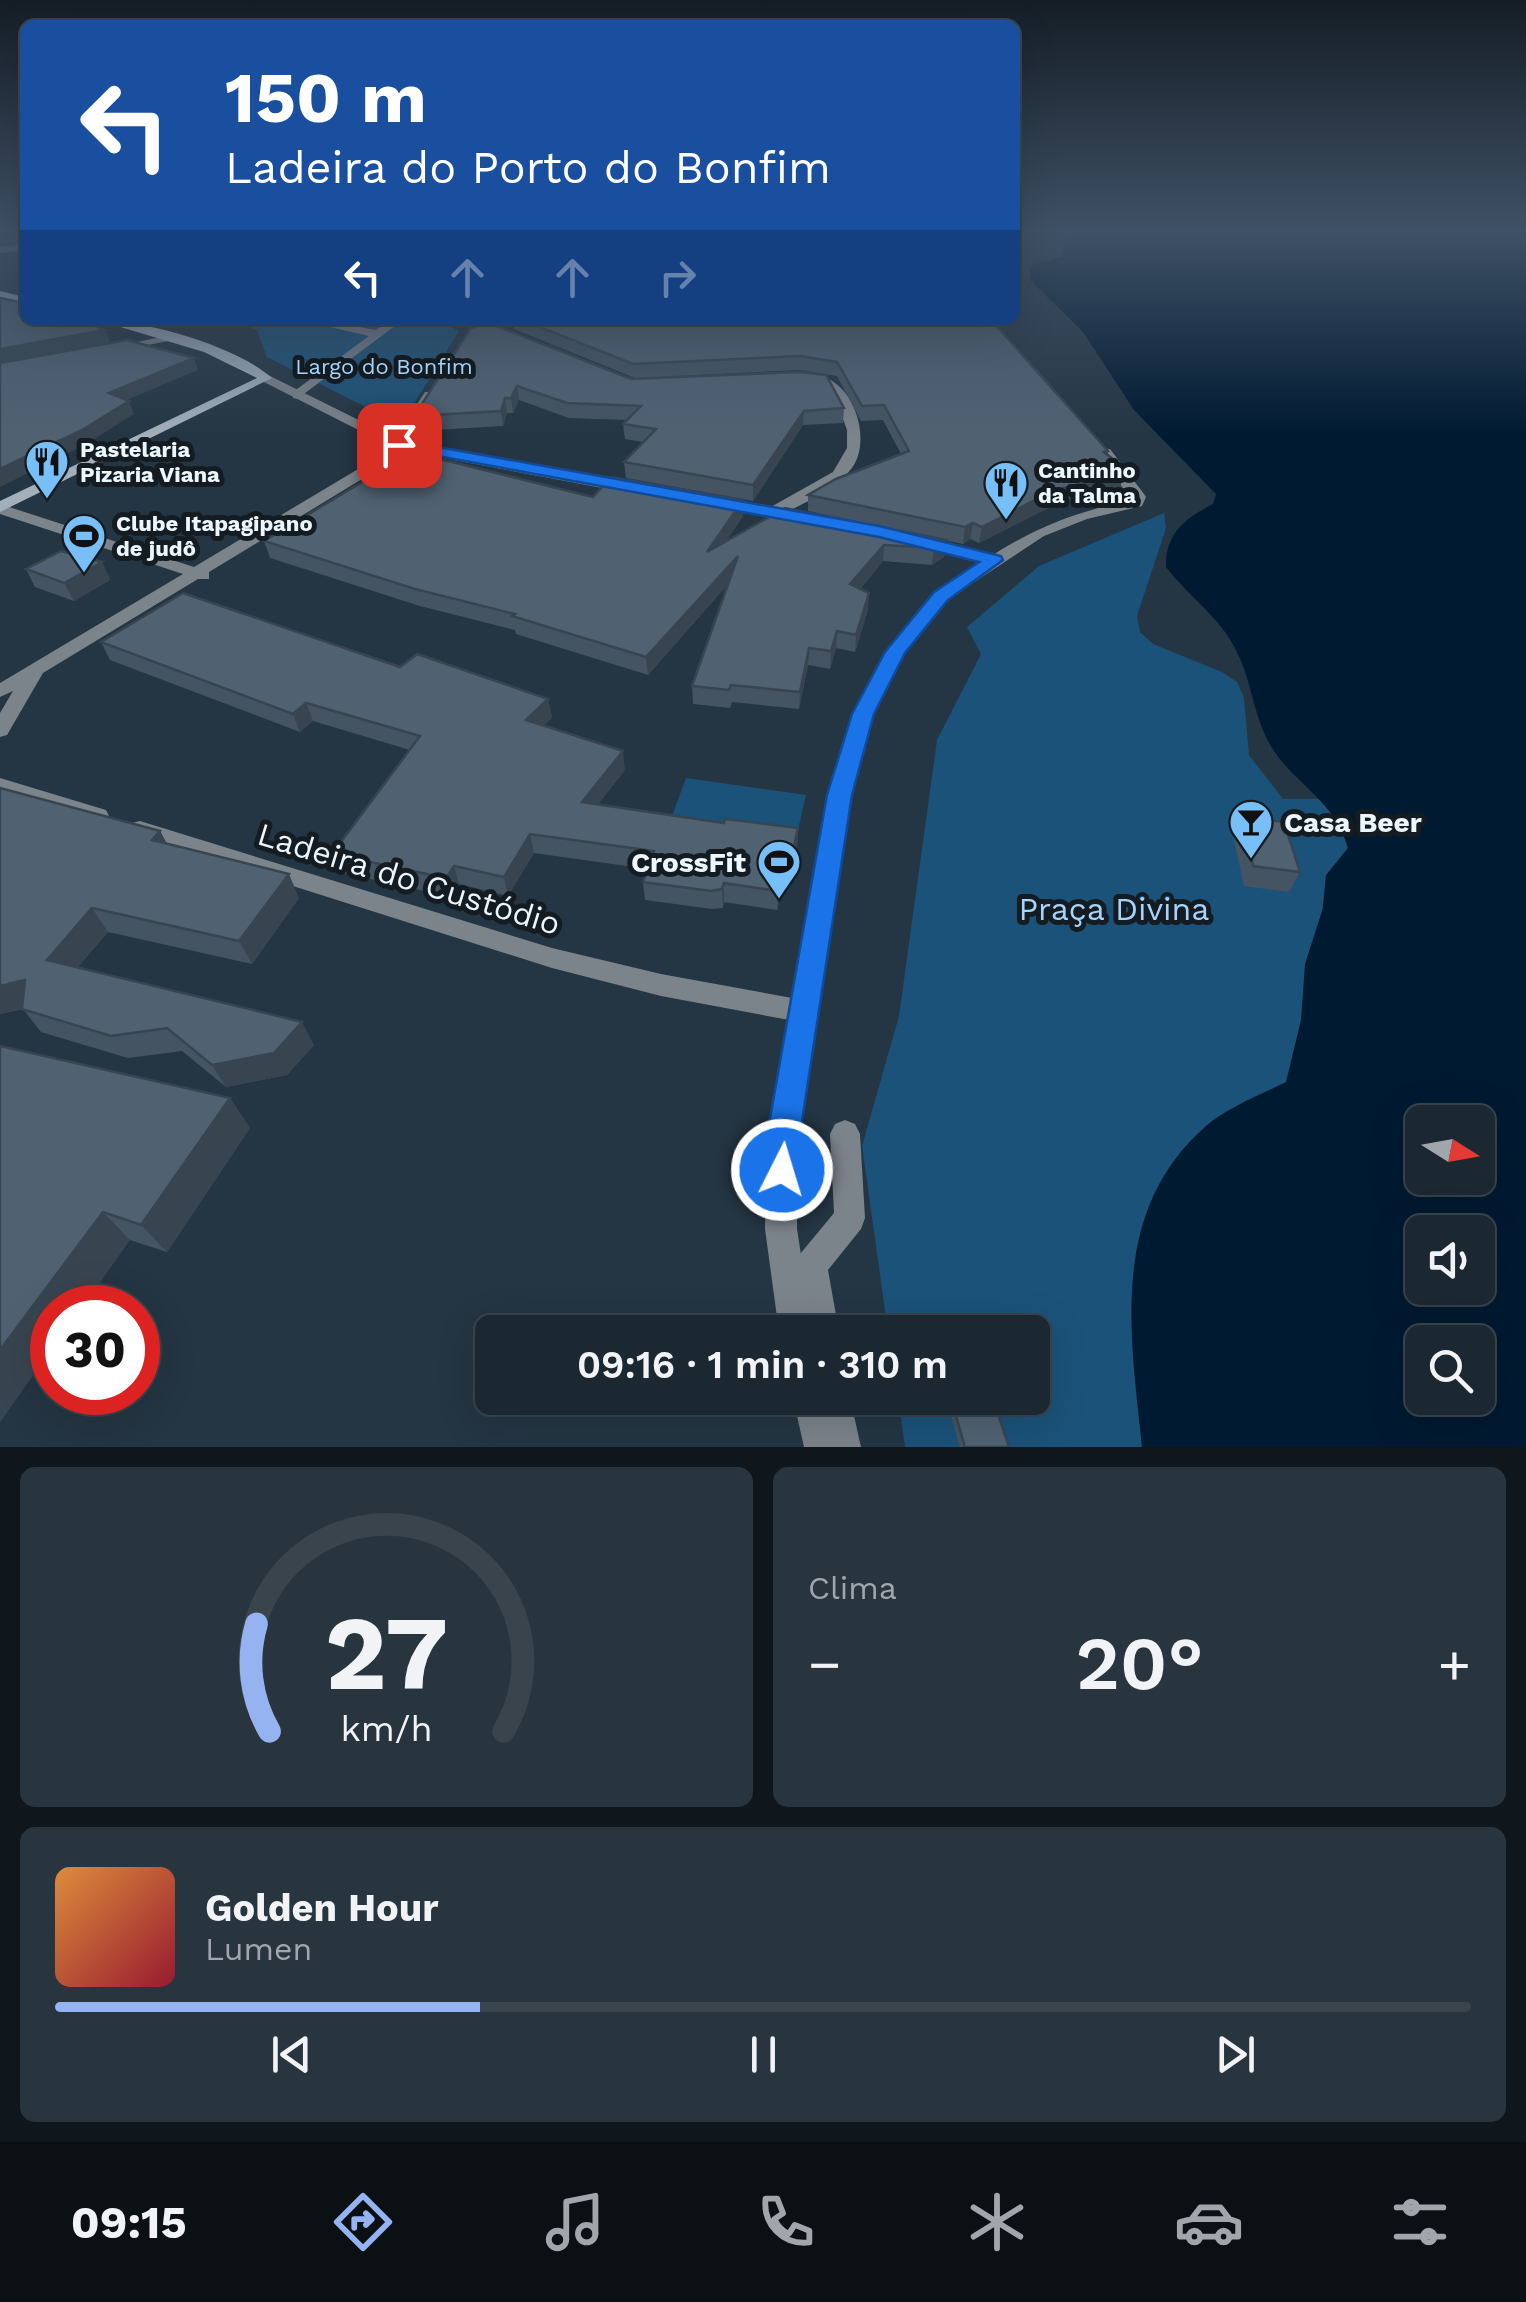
<!DOCTYPE html>
<html lang="pt">
<head>
<meta charset="utf-8">
<style>
	body { margin:0; font-family:"Work Sans",sans-serif; background:#28343e; color:#f1f3f6; height:100vh; display:flex; flex-direction:column; font-size:38px; white-space:nowrap }
	* { box-sizing:border-box; margin:0 }
	p { font-size:32px; color:#a0a6ac }
	.icon { flex:none; width:55px; height:55px; fill:none; stroke:currentColor; stroke-width:2; stroke-linecap:round; stroke-linejoin:round }
	.map { position:relative; height:1447px; overflow:hidden }
	.details { display:flex; flex-direction:column; gap:20px; padding:20px; background:#0f161c; flex:1 }
	.details>* { flex:none }
	.hud { position:absolute; left:20px; top:20px; width:1000px; height:305px; border-radius:15px; box-shadow:0 10px 40px #0002,0 0 0 2px #39444d; background:#1a4fa0; color:#fff; overflow:hidden }
	.needle { width:65px; rotate:101deg }
	.tools { position:absolute; left:1405px; top:1105px; display:grid; gap:20px }
	.tools a { display:grid; place-items:center; width:90px; height:90px; border-radius:15px; background:#1b2832; box-shadow:0 10px 40px #0002,0 0 0 2px #39444d; font-size:50px }
	.speed { position:absolute; left:30px; top:1285px; display:flex; gap:20px; font-size:50px; font-weight:700; text-align:center }
	.speed>* { display:grid; place-content:center; width:130px; height:130px; border-radius:50%; background:#1b2832; box-shadow:0 10px 40px #0002,0 0 0 2px #39444d; line-height:1 }
	.speed .limit { border:15px solid #d22; background:#fff; color:#111 }
	.pin { position:absolute; display:grid; place-items:center; width:85px; height:85px; color:#fff; margin:-42px; border-radius:20px; box-shadow:0 5px 15px #0006 }
	.me { position:absolute; width:110px; margin:-55px; rotate:5deg; stroke-linejoin:round; filter:drop-shadow(0 0 8px #0008) }
	.turn { display:flex; align-items:center; gap:35px; height:210px; padding:0 40px; font-size:45px }
	.turn .icon { width:130px; height:130px; stroke-width:2.5 }
	.turn b { display:block; font-size:70px; line-height:85px }
	.lanes { display:flex; align-items:center; height:95px; padding:0 40px; background:#0003; justify-content:center; gap:50px; direction:ltr }
	.lanes .off { opacity:.35 }
	.big { font-size:75px; font-weight:600; line-height:1.1 }
	.details .tile { flex:1; display:flex; flex-direction:column; justify-content:center; gap:15px; min-width:0; padding:0 35px; border-radius:15px; background:#28343e }
	.details .dial { align-items:center; gap:0 }
	.dial svg { height:260px; overflow:visible; fill:none; stroke:#39444d; stroke-width:7; stroke-linecap:round; text-anchor:middle }
	.dial text { fill:#f1f3f6; stroke:none }
	.song { display:flex; align-items:center; gap:30px }
	.cover { width:120px; height:120px; border-radius:15px; background:linear-gradient(135deg,hsl(30 70% 55%),hsl(350 70% 35%)) }
	.played { height:10px; border-radius:5px; background:linear-gradient(90deg,#95b2f1 30%,#39444d 30%) }
	.keys { display:flex; justify-content:space-around; direction:ltr }
	.heat { display:flex; justify-content:space-between; align-items:center; font-size:55px; direction:ltr }
	.details .tiles { flex:1; display:grid; gap:20px; grid-template-columns:1fr 1fr }
	.tile:last-child { grid-column:span 2 }
	.trip { position:absolute; left:475px; top:1315px; width:575px; height:100px; border-radius:15px; background:#1b2832; box-shadow:0 10px 40px #0002,0 0 0 2px #39444d; font-weight:600; line-height:100px; text-align:center }
	.tabs { display:flex; height:160px; justify-content:space-around; align-items:center; background:#0b1014; color:#a0a6ac }
	.tabs .icon { width:70px; height:70px }
	.tabs .current { color:#95b2f1 }
	.tabs b { font-size:45px; color:#f1f3f6 }
	.map>svg:first-child { display:block }
	.green { fill:#1b5279 }
	.water { fill:#001a31; fill-rule:evenodd }
	.lines { fill:none; stroke-linecap:round; stroke-linejoin:round }
	.pedestrian { fill:#7b838b; fill-rule:evenodd }
	.minor { fill:#7b838b; fill-rule:evenodd }
	.tertiary { fill:#7b838b; fill-rule:evenodd }
	.secondary { fill:#a3b0bc; fill-rule:evenodd }
	.wall { fill:#455462 }
	.shaded-wall { fill:#384550 }
	.building { fill:#506272; stroke:#384550; stroke-width:2.5 }
	.route { fill:#1a73e8; stroke:#114b97; stroke-width:2.5 }
	.labels { text-anchor:middle; stroke-width:10; stroke-linejoin:round; paint-order:stroke }
	.far-park-label { font-size:22px; fill:#a4d4fb; stroke:#141c22 }
	.far-poi-label { font-size:22px; font-weight:bold; fill:#ebf6ff; stroke:#141c22; text-anchor:start }
	.poi-label { font-size:28px; font-weight:bold; fill:#ebf6ff; stroke:#141c22; text-anchor:start }
	.near-street-label { font-size:32px; fill:#ebf6ff; stroke:#141c22 }
	.near-park-label { font-size:32px; fill:#a4d4fb; stroke:#141c22 }
</style>
</head>
<body>
<div class="map">
<svg width="1526" height="1447" viewBox="0 0 1526 1447">
	<rect width="100%" height="100%" fill="#243543"/>
	<g class="green">
		<path d="M230,320H437L459,331L401,425L267,357L257,330Z"/>
		<path d="M1164,513L1166,528L1137,616L1140,632L1153,644L1222,672L1237,682L1244,698L1249,755L1283,799H1320L1335,815L1348,848L1326,876L1266,1447H905L898,1398H1032V1332H888L862,1146L899,1016L937,740L981,654L967,627L1039,566Z"/>
		<path d="M686,778L806,795L797,834L669,824Z"/>
	</g>
	<path class="water" d="M1067,233H1526V1447H1142C1130,1332 1109,1211 1206,1126C1228,1107 1260,1095 1286,1082L1301,1020L1305,964L1323,908L1326,875L1348,848C1337,804 1298,786 1274,751C1253,719 1253,683 1236,650C1220,617 1188,596 1166,567C1165,533 1186,518 1213,504L1216,494L1134,410L1083,332L1030,280V266L1061,257ZM1422,1122H1478V1178H1422ZM1422,1232H1478V1288H1422ZM1422,1342H1478V1398H1422Z"/>
	<g class="lines">
		<g class="pedestrian">
			<path d="M300,320H323L376,330L390,320H403L297,399L293,398V392L369,336Z"/>
			<path d="M845,1120L855,1124L860,1134L865,1218L861,1229L828,1270L839,1332H805L795,1265L800,1254L834,1213L830,1134L835,1124Z"/>
			<path d="M816,1398H850L861,1447H825Z"/>
		</g>
		<g class="minor">
			<path d="M170,335L174,336V340L115,351L109,348Z"/>
			<path d="M266,374L395,438L425,392H433L435,395L406,442L629,485L636,489L629,493L401,450L395,459L209,572V579H198L43,673L7,735L0,737V713L13,691L0,697V683L183,574L0,514V504L194,567L385,453L390,446L262,381V375Z"/>
			<path d="M805,374C815,375 827,376 835,383C859,400 869,445 852,468C836,489 810,500 787,512L790,515L787,518L712,507V501L717,499L769,508L833,472L847,448V430L836,400L827,388L801,381V375Z"/>
			<path d="M1100,449H1110L1144,494L1146,497L1142,506L1087,519L1044,536L947,600L904,654L873,714L850,795L797,1141V1229L813,1332H779L765,1229L767,1141L789,1020L661,996L552,968L132,835L129,829L132,823L140,821L552,948L661,974L792,998L828,795L853,714L887,652L935,592L982,562L913,542L911,539L919,534L993,555C1040,525 1077,512 1131,500L1098,452Z"/>
			<path d="M0,778L106,810L109,816L106,822L98,824L0,793Z"/>
			<path d="M793,1398H827L840,1447H804Z"/>
		</g>
		<g class="tertiary">
			<path d="M25,244V250L0,253V247Z"/>
			<path d="M466,320H486L480,323Z"/>
		</g>
		<g class="secondary">
			<path d="M0,291L25,297V303L0,297Z"/>
			<path d="M97,320C146,320 236,346 272,378L0,512V501L257,378L204,352Z"/>
		</g>
	</g>
	<g class="wall">
		<path d="M512,320H991L1108,451V454L1123,467L1122,471L1124,472L1120,488L1050,507L979,543L970,539L963,544L808,511V495L901,454L883,420L861,421L837,376L800,370L635,378L514,329Z"/>
		<path d="M471,328L631,379L844,408L843,423L803,425L753,501L626,478L624,462L643,442L625,439L623,424L627,420L569,418L519,400L513,413H507L503,426L417,431L414,416Z"/>
		<path d="M593,497L743,500V516L726,541L946,540L944,557L932,565L883,561L860,589L868,610L855,652L836,648L830,669L808,665L799,709L732,702L730,708L693,704L692,686L728,584L648,675L516,634L515,630L420,606L270,558L264,541Z"/>
		<path d="M102,562L110,580L74,601L35,587L26,569Z"/>
		<path d="M101,642L400,667L548,699L552,718L543,726L625,770L598,804L724,823L798,828L797,847L790,883L784,882L777,910L724,902L723,908L712,909L645,900L643,882L648,869L534,853L508,896L459,884L452,897L339,872L332,854L410,750L313,721L300,732L110,660Z"/>
		<path d="M0,788L160,831L167,844L299,898L252,964L108,932L78,967L314,1045L287,1075L226,1087L182,1051L128,1058L41,1032L23,1009L0,1014Z"/>
		<path d="M1241,816L1300,872L1289,892L1244,886L1233,836Z"/>
		<path d="M0,1046L230,1098L250,1128L167,1252L130,1240L52,1308V1348L0,1422Z"/>
		<path d="M954,1409L1009,1447H960L951,1417Z"/>
	</g>
	<g class="shaded-wall">
		<path d="M105,330L110,342L0,362V349Z"/>
		<path d="M194,358L198,370L115,405L109,393Z"/>
		<path d="M517,386L519,400L513,413L511,398Z"/>
		<path d="M505,398L507,413L503,426L501,411Z"/>
		<path d="M129,401L134,414L88,443L0,487V469Z"/>
		<path d="M804,411L803,425L753,501V485Z"/>
		<path d="M1123,467L1121,473L1124,472L1120,488L1050,507L979,543L982,527L1053,491Z"/>
		<path d="M743,500V516L708,568L707,552Z"/>
		<path d="M973,523L970,539L963,544L965,527Z"/>
		<path d="M946,540L944,557L932,565L934,548Z"/>
		<path d="M884,545L883,561L849,601L850,584Z"/>
		<path d="M738,556V573L648,675L646,657Z"/>
		<path d="M102,562L110,580L74,601L64,583Z"/>
		<path d="M869,593L868,610L855,652L856,635Z"/>
		<path d="M837,631L836,648L830,669L831,651Z"/>
		<path d="M809,648L808,665L799,709L800,692Z"/>
		<path d="M548,699L552,718L530,739L526,720Z"/>
		<path d="M306,703L313,721L300,732L293,714Z"/>
		<path d="M623,751L625,770L585,820L582,802Z"/>
		<path d="M798,828L797,847L790,883V864Z"/>
		<path d="M160,831L173,855L152,840Z"/>
		<path d="M530,834L534,853L508,896L504,877Z"/>
		<path d="M784,863V882L777,910L778,891Z"/>
		<path d="M454,866L459,884L452,897L446,878Z"/>
		<path d="M289,874L299,898L252,964L239,941Z"/>
		<path d="M724,883V902L723,908L722,889Z"/>
		<path d="M92,908L108,932L64,983L47,960Z"/>
		<path d="M25,980L44,1003L0,1014V986Z"/>
		<path d="M302,1022L314,1045L287,1075L226,1087L212,1065Z"/>
		<path d="M230,1098L250,1128L167,1252L141,1225Z"/>
		<path d="M103,1212L130,1240L82,1308H52V1348L0,1422V1350Z"/>
	</g>
	<g class="building">
		<path d="M0,298L25,303V320H81L105,330L0,349Z"/>
		<path d="M522,320H991L1108,451L1104,452L1123,467L1118,468L1124,472L1053,491L982,527L973,523L965,527L808,495L836,479L909,451L884,405L862,406L837,362L800,356L633,364Z"/>
		<path d="M489,323L631,379L800,372L826,375L844,408L804,411L753,485L624,462L656,429L623,424L641,406L567,403L517,386L511,398H505L501,411L414,416L471,328Z"/>
		<path d="M127,340L194,358L109,393L129,401L82,430L0,469V363Z"/>
		<path d="M412,452L593,497L611,477L743,500L707,552L785,508L946,540L934,548L884,545L850,584L869,593L856,635L837,631L831,651L809,648L800,692L731,685L729,690L692,686L738,556L646,657L512,616L515,614L415,589L264,541Z"/>
		<path d="M61,551L102,562L64,583L26,569Z"/>
		<path d="M183,593L400,667L417,654L548,699L526,720L623,751L582,802L724,823L725,819L798,828L790,864L784,863L778,891L724,883L722,889L711,891L643,882L654,851L530,834L504,877L454,866L446,878L332,854L420,736L306,703L293,714L101,642Z"/>
		<path d="M0,788L160,831L152,840L289,874L239,941L92,908L47,960L302,1022L274,1053L212,1065L167,1028L111,1036L22,1009L25,980L0,986Z"/>
		<path d="M1241,816L1284,822L1300,872L1253,866Z"/>
		<path d="M0,1046L230,1098L141,1225L103,1212L0,1350Z"/>
		<path d="M993,1399L1009,1447H965L954,1409Z"/>
	</g>
	<linearGradient id="sky" x2="0" y2="1"><stop stop-color="#141d25"/><stop offset="0.53" stop-color="#3f5166"/><stop offset="1" stop-color="#3f5166" stop-opacity="0"/></linearGradient>
	<rect width="1526" height="436" fill="url(#sky)"/>
	<path class="route" d="M399,440L879,526L1001,556L1003,560L948,600L905,653L874,714L852,795L799,1141V1170L794,1182L782,1187L770,1182L765,1170L766,1141L827,795L852,714L885,652L934,592L979,562L879,537L394,448V441Z"/>
	<defs>
		<symbol id="restaurant-pin" viewBox="-11 -11 22 30"><path d="M0 17L-7.5 6A9.5 9.5 0 1 1 7.5 6Z" fill="#78bff7" stroke="#141c22"/><path d="M-5-6h1v4h1v-4h1v4h1v-4h1v5L-1.5 .5V6h-2V.5L-5-1ZM5-6V6H3V1.5H1.5Q1.5-4 5-6Z" fill="#111"/></symbol>
		<symbol id="stadium-pin" viewBox="-11 -11 22 30"><path d="M0 17L-7.5 6A9.5 9.5 0 1 1 7.5 6Z" fill="#78bff7" stroke="#141c22"/><path d="M0-5a6.5 5 0 1 0 0 10a6.5 5 0 1 0 0-10ZM-3.5-1.8h7v3.6h-7Z" fill="#111"/></symbol>
		<symbol id="bar-pin" viewBox="-11 -11 22 30"><path d="M0 17L-7.5 6A9.5 9.5 0 1 1 7.5 6Z" fill="#78bff7" stroke="#141c22"/><path d="M-6-5H6L.8 .8V4.5H3.5V6h-7V4.5H-.8V.8Z" fill="#111"/></symbol>
	</defs>
	<g fill-rule="evenodd">
		<use href="#restaurant-pin" x="22" y="437" width="50" height="68"/>
		<use href="#restaurant-pin" x="981" y="458" width="50" height="68"/>
		<use href="#stadium-pin" x="59" y="511" width="50" height="68"/>
		<use href="#bar-pin" x="1226" y="797" width="50" height="68"/>
		<use href="#stadium-pin" x="754" y="837" width="50" height="68"/>
	</g>
	<g class="labels">
		<g class="far-park-label">
			<text x="384" y="374">Largo do Bonfim</text>
		</g>
		<g class="far-poi-label">
			<text x="80" y="457">Pastelaria<tspan x="80" dy="25">Pizaria Viana</tspan></text>
			<text x="1038" y="478">Cantinho<tspan x="1038" dy="25">da Talma</tspan></text>
			<text x="116" y="531">Clube Itapagipano<tspan x="116" dy="25">de judô</tspan></text>
		</g>
		<g class="poi-label">
			<text x="1284" y="832">Casa Beer</text>
			<text x="746" y="872" text-anchor="end">CrossFit</text>
		</g>
		<g class="near-street-label">
			<text transform="translate(409 879) rotate(17)" y="11">Ladeira do Custódio</text>
		</g>
		<g class="near-park-label">
			<text x="1114" y="920">Praça Divina</text>
		</g>
	</g>
</svg>
<div class="tools">
<a><svg class="needle" viewBox="-14 -14 28 28"><path d="M0-13l5 13h-10z" fill="#e53935"/><path d="M0 13l5-13h-10z" fill="#a0a6ac"/></svg></a>
<a><svg class="icon" aria-label="sound" viewBox="0 0 24 24"><path d="M4 9h4l5-4v14l-5-4H4zM17 9q2 3 0 6"/></svg></a>
<a><svg class="icon" aria-label="search" viewBox="0 0 24 24"><circle cx="10" cy="10" r="6"/><path d="M15 15l6 6"/></svg></a>
</div>
<div class="speed"><div class="limit">30</div></div>
<div class="pin" style="left:399px;top:445px;background:#d93025"><svg class="icon" aria-label="arrive" viewBox="0 0 24 24"><path d="M6 21V4h12l-3 4 3 4H6"/></svg></div>
<svg class="me" style="left:782px;top:1170px" viewBox="-20 -20 40 40"><circle r="17" fill="#1a73e8" stroke="#fff" stroke-width="3"/><path d="M0-11L8 9 0 5-8 9z" fill="#fff"/></svg>
<div class="trip">09:16 · 1 min · 310 m</div>
<div class="hud">
<div class="turn"><svg class="icon" aria-label="left" viewBox="0 0 24 24"><path d="M17 20v-9H6M10 6l-5 5 5 5"/></svg><div><b>150 m</b>Ladeira do Porto do Bonfim</div></div>
<div class="lanes"><svg class="icon" aria-label="left" viewBox="0 0 24 24"><path d="M17 20v-9H6M10 6l-5 5 5 5"/></svg><svg class="icon off" aria-label="ahead" viewBox="0 0 24 24"><path d="M12 20V5M6 11l6-6 6 6"/></svg><svg class="icon off" aria-label="ahead" viewBox="0 0 24 24"><path d="M12 20V5M6 11l6-6 6 6"/></svg><svg class="icon off" aria-label="right" viewBox="0 0 24 24"><path d="M7 20v-9h11M14 6l5 5-5 5"/></svg></div>
</div>
</div>
<section class="details">
<div class="tiles">
<div class="tile dial"><svg viewBox="0 0 100 80">
<path d="M14 69A42 42 0 1 1 86 69"/>
<path d="M14 69A42 42 0 0 1 10 36" stroke="#95b2f1"/>
<text x="50" y="56" font-size="32" font-weight="700">27</text>
<text x="50" y="72" font-size="11">km/h</text>
</svg></div>
<div class="tile"><p>Clima</p>
<div class="heat"><a>−</a><b class="big">20°</b><a>+</a></div>
</div>
<div class="tile">
<div class="song"><i class="cover"></i><div><b>Golden Hour</b><p>Lumen</p></div></div>
<div class="played"></div>
<div class="keys"><svg class="icon" aria-label="previous" viewBox="0 0 24 24"><path d="M18 5L8 12l10 7zM5 5v14"/></svg><svg class="icon" aria-label="pause" viewBox="0 0 24 24"><path d="M8 5v14M16 5v14"/></svg><svg class="icon" aria-label="next" viewBox="0 0 24 24"><path d="M6 5l10 7-10 7zM19 5v14"/></svg></div>
</div>
</div>
</section>
<nav class="tabs">
<b>09:15</b>
<svg class="icon current" aria-label="directions" viewBox="0 0 24 24"><path d="M12 3l9 9-9 9-9-9zM9 14v-3h6M13 9l2 2-2 2"/></svg>
<svg class="icon" aria-label="music" viewBox="0 0 24 24"><path d="M9 18V5l10-2v13"/><circle cx="6" cy="18" r="3"/><circle cx="16" cy="16" r="3"/></svg>
<svg class="icon" aria-label="phone" viewBox="0 0 24 24"><path d="M5 4h4l2 5-3 2q2 4 5 5l2-3 5 2v4C11 20 4 13 5 4z"/></svg>
<svg class="icon" aria-label="climate" viewBox="0 0 24 24"><path d="M12 3v18M4 7l16 10M4 17L20 7"/></svg>
<svg class="icon" aria-label="car" viewBox="0 0 24 24"><path d="M5 17H2v-5l4-1 3-4h7l3 4 3 1v5h-3M9 17h6M6 11h13"/><circle cx="7" cy="17" r="2"/><circle cx="17" cy="17" r="2"/></svg>
<svg class="icon" aria-label="filters" viewBox="0 0 24 24"><path d="M4 7h16M4 17h16"/><circle cx="9" cy="7" r="2"/><circle cx="15" cy="17" r="2"/></svg>
</nav>
</body>
</html>
